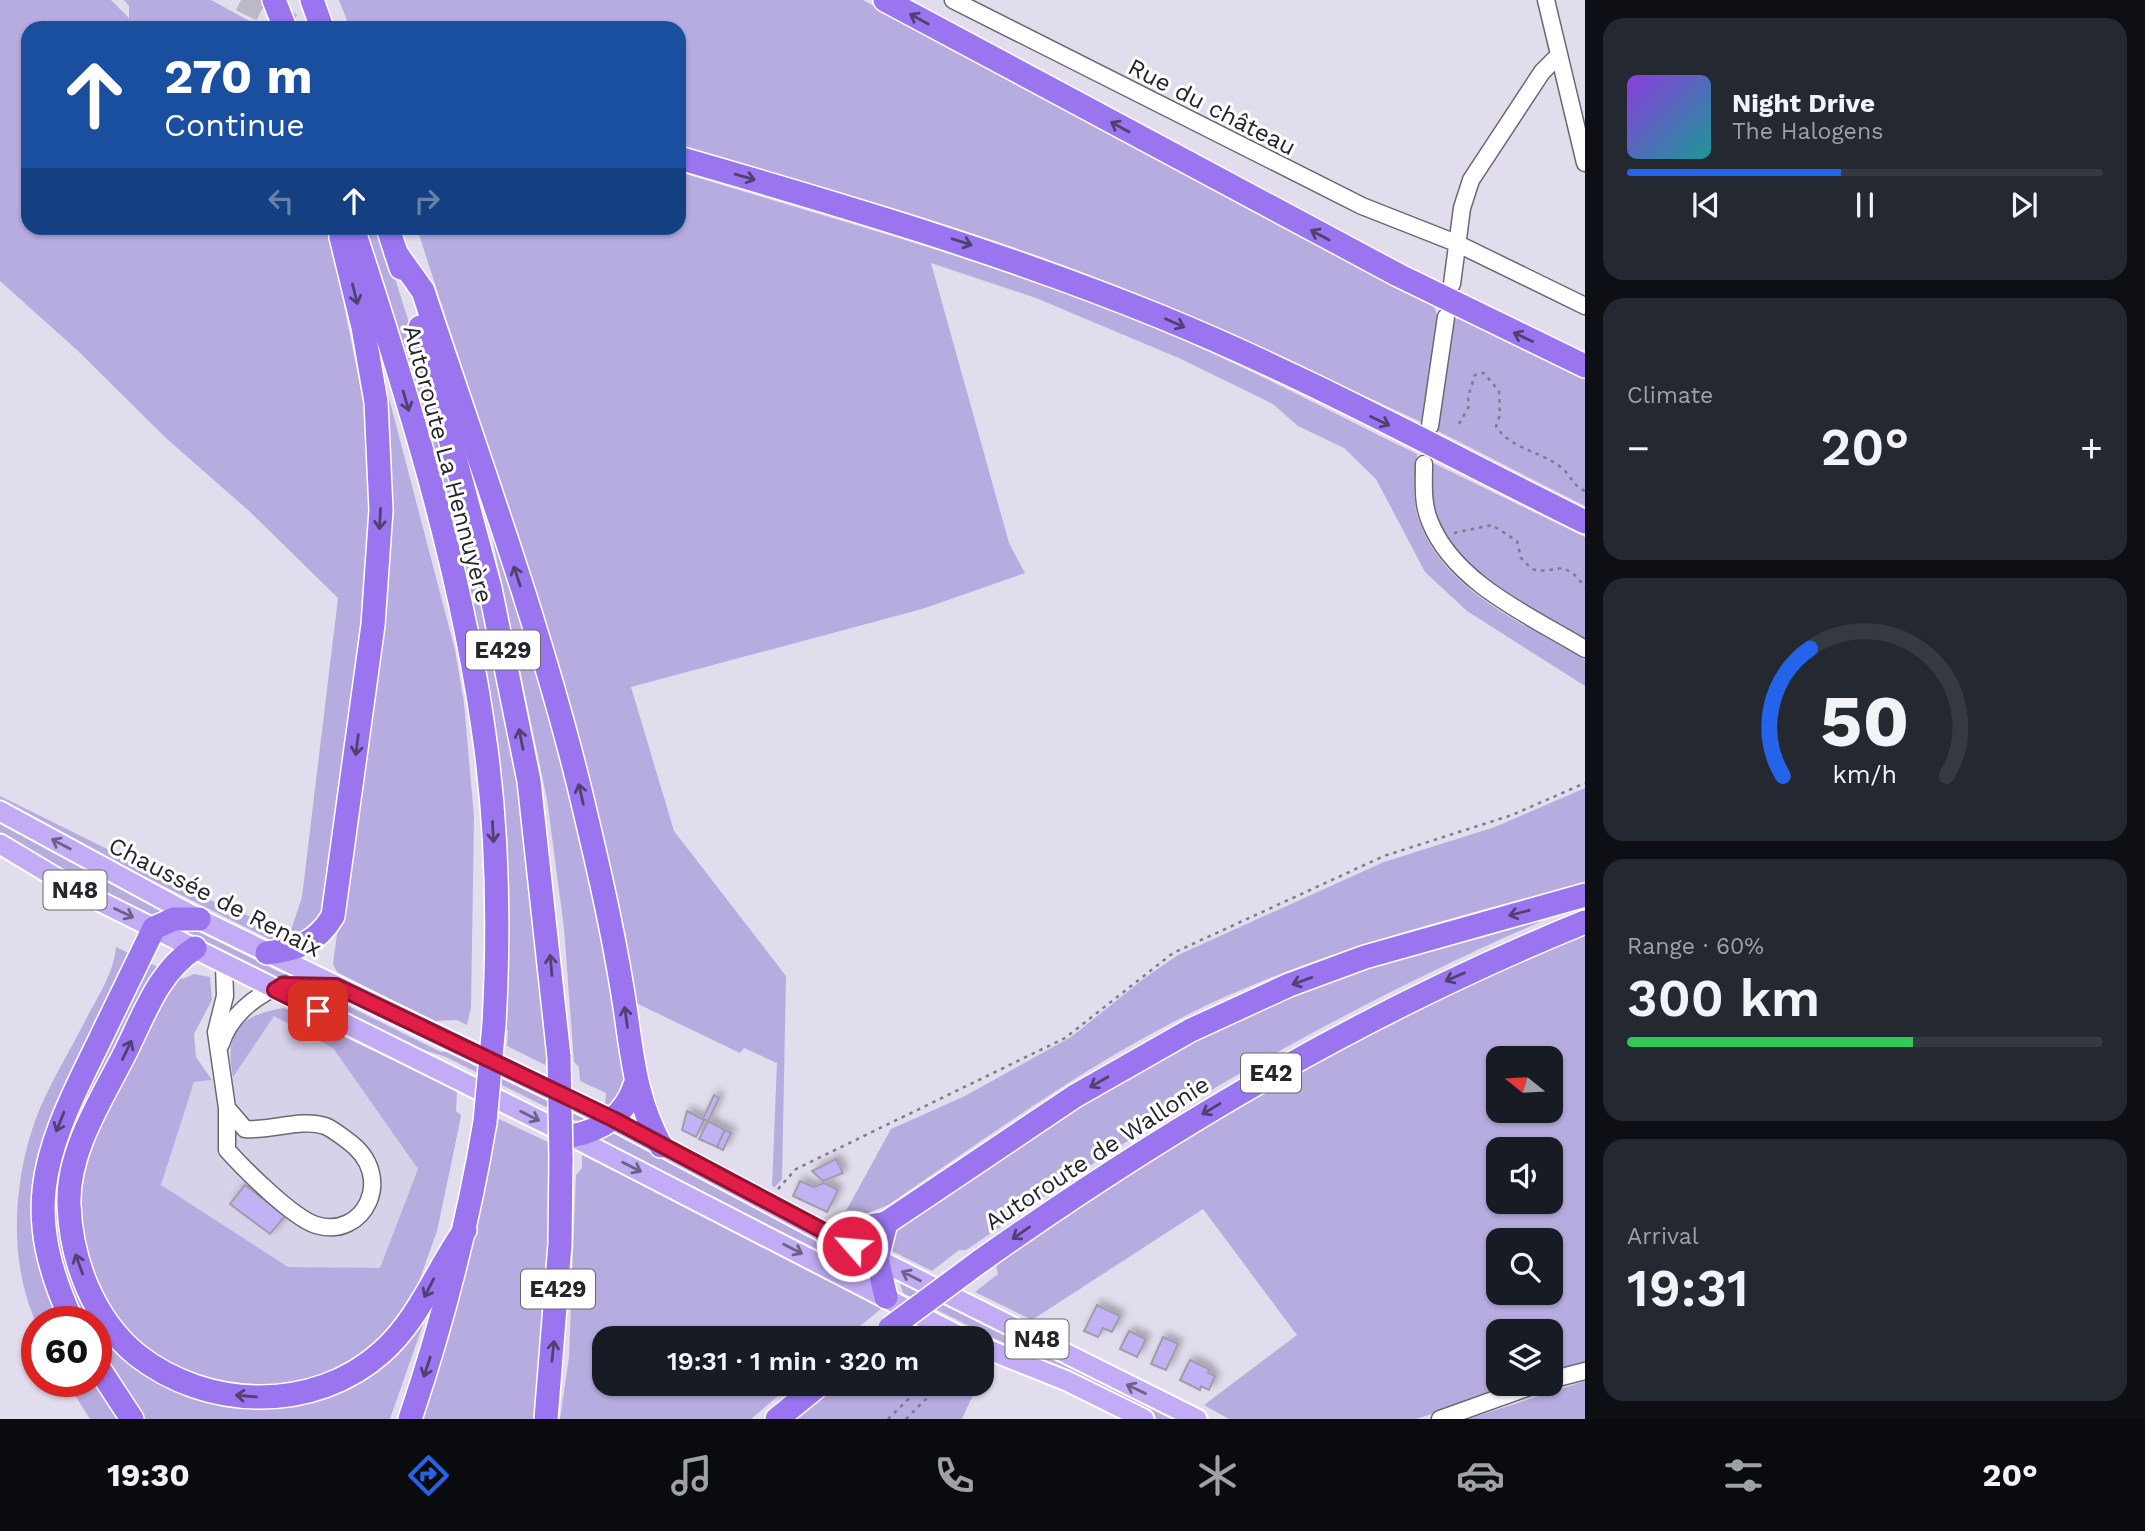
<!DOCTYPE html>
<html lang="en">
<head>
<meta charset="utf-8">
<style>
	body { margin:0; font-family:"Work Sans",sans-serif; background:#242831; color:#f1f3f6; height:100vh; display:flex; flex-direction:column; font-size:26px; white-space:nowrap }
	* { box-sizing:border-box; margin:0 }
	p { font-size:23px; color:#9ea1a6 }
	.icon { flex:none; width:38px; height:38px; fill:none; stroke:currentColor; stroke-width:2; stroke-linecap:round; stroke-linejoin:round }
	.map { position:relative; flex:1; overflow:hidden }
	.details { display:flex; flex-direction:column; gap:18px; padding:18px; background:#0d0f14; width:560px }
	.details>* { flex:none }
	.banner { position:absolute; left:21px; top:21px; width:665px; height:214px; border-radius:21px; box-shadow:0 2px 5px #0004; background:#1a4fa0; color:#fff; overflow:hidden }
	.needle { width:46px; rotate:288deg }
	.controls { position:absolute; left:1486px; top:1046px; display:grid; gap:14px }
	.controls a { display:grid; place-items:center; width:77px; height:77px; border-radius:14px; background:#171b24; box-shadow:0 2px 5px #0004; font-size:35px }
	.speed { position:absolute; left:21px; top:1306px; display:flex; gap:14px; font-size:35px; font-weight:700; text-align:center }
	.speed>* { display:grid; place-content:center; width:91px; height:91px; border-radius:50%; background:#171b24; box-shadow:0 2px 5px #0004; line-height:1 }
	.speed .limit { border:10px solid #d22; background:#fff; color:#111 }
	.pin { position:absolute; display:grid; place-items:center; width:60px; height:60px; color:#fff; margin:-30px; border-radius:14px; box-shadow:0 4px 10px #0006 }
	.me { position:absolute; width:77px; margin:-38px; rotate:297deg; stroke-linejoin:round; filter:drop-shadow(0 0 5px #0008) }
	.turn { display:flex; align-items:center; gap:24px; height:147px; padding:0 28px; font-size:32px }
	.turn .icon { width:91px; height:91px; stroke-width:2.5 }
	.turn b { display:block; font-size:49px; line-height:60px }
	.lanes { display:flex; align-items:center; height:66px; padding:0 28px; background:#0003; justify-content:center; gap:35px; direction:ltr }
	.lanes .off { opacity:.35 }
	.big { font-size:52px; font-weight:600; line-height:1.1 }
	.details .tile { flex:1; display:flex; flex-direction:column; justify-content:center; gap:10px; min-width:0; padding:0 24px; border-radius:21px; background:#242831 }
	.details .dial { align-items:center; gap:0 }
	.dial svg { height:182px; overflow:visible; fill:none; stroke:#363941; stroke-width:7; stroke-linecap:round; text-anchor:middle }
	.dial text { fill:#f1f3f6; stroke:none }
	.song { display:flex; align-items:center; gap:21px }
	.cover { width:84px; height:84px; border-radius:10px; background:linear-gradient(135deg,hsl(270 70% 55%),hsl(180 70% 35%)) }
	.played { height:7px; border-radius:4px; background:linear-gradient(90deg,#2563eb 45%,#363941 45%) }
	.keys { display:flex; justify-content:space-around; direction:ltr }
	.heat { display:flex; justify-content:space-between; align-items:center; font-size:38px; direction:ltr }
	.charge { height:10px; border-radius:5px; background:linear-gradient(90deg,#34c759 60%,#363941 0) }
	.trip { position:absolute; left:592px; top:1326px; width:402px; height:70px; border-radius:21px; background:#171b24; box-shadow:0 2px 5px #0004; font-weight:600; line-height:70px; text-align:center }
	.tabs { display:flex; height:112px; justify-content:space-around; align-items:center; background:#090b0e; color:#9ea1a6 }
	.tabs .icon { width:49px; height:49px }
	.tabs .on { color:#2563eb }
	.tabs b { font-size:32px; color:#f1f3f6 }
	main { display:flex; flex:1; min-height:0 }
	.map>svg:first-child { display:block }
	.built { fill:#d7d2e9 }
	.green { fill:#b7acdf; fill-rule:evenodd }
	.building { fill:#c2b2f5; stroke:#9f9cab; stroke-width:2; filter:url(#shadow) }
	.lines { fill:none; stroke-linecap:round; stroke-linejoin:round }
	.highway-tunnel { stroke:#bcb8c6; stroke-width:23; stroke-dasharray:23 11; stroke-linecap:butt }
	.minor-casing { stroke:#6b6876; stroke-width:19 }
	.major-casing { stroke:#fff; stroke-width:23 }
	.highway-casing { stroke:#fff; stroke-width:26 }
	.path { stroke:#7f7c87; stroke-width:2.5; stroke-dasharray:3.5 5; stroke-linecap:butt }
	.minor { stroke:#fff; stroke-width:16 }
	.major { stroke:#c2acf5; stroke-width:19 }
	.highway { stroke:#9a75ef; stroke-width:23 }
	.highway-bridge-casing { stroke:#fff; stroke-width:26; stroke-linecap:butt }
	.highway-bridge { stroke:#9a75ef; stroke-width:23 }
	.oneway { stroke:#4f4170 }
	.oneway2 { stroke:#6c6286 }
	.route-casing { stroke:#92132f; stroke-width:18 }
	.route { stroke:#e11d48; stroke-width:12 }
	.labels { text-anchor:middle; stroke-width:6; stroke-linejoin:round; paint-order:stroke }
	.shield { fill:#fff; stroke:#67666b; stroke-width:2 }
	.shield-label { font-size:23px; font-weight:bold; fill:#26252b }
	.street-label { font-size:24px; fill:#26252b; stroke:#fff }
</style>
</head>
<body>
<main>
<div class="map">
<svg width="1585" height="1419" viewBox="0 0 1585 1419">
	<defs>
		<filter id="shadow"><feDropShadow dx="4.5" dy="-4.5" stdDeviation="3.5" flood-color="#0004"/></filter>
	</defs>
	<rect width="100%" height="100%" fill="#e1dded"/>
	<path class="built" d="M274,1015L333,1048L418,1169L380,1269L288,1267L161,1185L194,1082L233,1076Z"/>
	<g class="green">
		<path d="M0,0H111L129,18V6L124,0H211L255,24L256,28H28V228H325L333,251L366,415L370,544L323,921L310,936L277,943L0,804V796L212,901L290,933L302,897L338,598L248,510L167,439L77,350L0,281Z"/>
		<path d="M339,0H863L1191,178L1433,304L1438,317L1421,422C1312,372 1204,319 1092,276C958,224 817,186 679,145V28H350Z"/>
		<path d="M679,172C856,226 1038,274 1207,351C1278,383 1347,420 1417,454C1415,475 1412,497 1418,518C1442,591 1524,623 1585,660V686L1467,611L1425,572L1376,479L1344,448L1298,426L1273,404L1181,359L1036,298L931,263L1009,543L1025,573L922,609L631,687L674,831L786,976L782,1179L775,1187L772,1186L777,1063L744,1048L740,1053L636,1003C593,737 498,483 417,228H679Z"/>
		<path d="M362,228H379L429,386L456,485L513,737L550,1048L545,1065L507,1046L508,1031L503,1027V828Z"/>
		<path d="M1461,317L1585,377V506L1436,430L1451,321Z"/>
		<path d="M374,341L455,650L464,703L474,817L471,1007L467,1025L457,1020L433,1021L337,972L333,964L380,614Z"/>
		<path d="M1431,462L1585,537V643C1541,617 1459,578 1438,531C1428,509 1430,485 1431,462Z"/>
		<path d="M484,498L581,815L629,1086L613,1110L605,1107L606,1093L580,1081L579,1067L574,1062L564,928L547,799Z"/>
		<path d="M1585,788V882C1447,920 1307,953 1179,1019C1077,1071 982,1141 888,1205L858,1217L841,1220L891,1129L965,1096L1071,1037L1146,977L1178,955L1384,862L1495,827Z"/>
		<path d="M0,821L187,916L152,919L0,837Z"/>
		<path d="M1542,921C1413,977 1290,1042 1169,1115C1100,1157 1033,1205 966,1250H959L932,1271L888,1249L887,1236L900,1222L1146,1064L1218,1024L1347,971L1511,926Z"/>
		<path d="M181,927L193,929L296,980H275L179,932Z"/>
		<path d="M1585,933V1366L1551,1376L1550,1332H1498V1384H1524L1416,1419H1229L1204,1405L1297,1335L1203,1209L1032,1320L975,1292L998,1274L996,1266C1179,1132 1375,1019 1585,933ZM1498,1059H1550V1111H1498ZM1498,1150H1550V1202H1498ZM1498,1241H1550V1293H1498Z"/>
		<path d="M116,947L183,979L194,974L210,977L212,1000L194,1034L196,1057L212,1080L194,1082L161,1185L288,1267L380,1268L418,1169L333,1048L274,1016L233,1077C224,1031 240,1015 284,1008L457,1091L456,1111L461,1115L458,1131L437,1231L414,1295L427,1313L390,1419H90L66,1381H96V1321L37,1324C8,1263 13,1183 35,1121C47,1088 67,1056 83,1025C95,1001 114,974 116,947Z"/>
		<path d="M292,990L324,994L441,1052L449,1051L581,1113L587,1122L572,1120L446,1057L399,1042Z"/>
		<path d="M499,1119L548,1142C558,1234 545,1327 538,1419H417L491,1131L497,1128Z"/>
		<path d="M611,1128L866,1258L868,1274L589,1137Z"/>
		<path d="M582,1155L887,1304L844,1339H604V1384H792L751,1419H560L569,1357L576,1175L582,1168Z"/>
		<path d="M897,1274L1185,1419H1157L903,1293Z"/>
		<path d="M1585,1381V1419H1468Z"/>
		<path d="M839,1384H978L962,1419H796Z"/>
	</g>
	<g class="building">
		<path d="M714,1095L719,1098L708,1121L703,1119Z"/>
		<path d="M687,1111L704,1120L696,1137L682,1130Z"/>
		<path d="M708,1121L725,1130L717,1147L699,1139Z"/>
		<path d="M725,1130L731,1133L723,1150L717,1147Z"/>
		<path d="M836,1159L843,1173L823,1181L812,1171Z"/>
		<path d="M800,1181L814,1187L824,1183L838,1190L827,1212L793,1196Z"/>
		<path d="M245,1185L285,1216L270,1234L230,1204Z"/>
		<path d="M1097,1305L1120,1316L1112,1332L1103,1328L1098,1337L1084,1331Z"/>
		<path d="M1129,1331L1146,1339L1137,1357L1120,1349Z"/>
		<path d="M1163,1337L1178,1344L1166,1370L1151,1364Z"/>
		<path d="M1190,1360L1209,1369L1208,1373L1215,1376L1209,1390L1201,1386L1200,1390L1180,1380Z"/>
	</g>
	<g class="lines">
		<path class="highway-tunnel" d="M241,0L299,28"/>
		<defs>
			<g id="minor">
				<path d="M953,0L1362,206L1456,243L1585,306"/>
				<path d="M1546,0L1585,163"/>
				<path d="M1452,284L1462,208L1471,180L1542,72L1559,55"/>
				<path d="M1430,426L1446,317"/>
				<path d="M1424,464C1424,484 1422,503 1430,522C1455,584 1531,616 1585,649"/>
				<path d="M224,964L225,996L216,1032L227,1108V1150C244,1169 293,1218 316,1225C364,1240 397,1176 348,1141C341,1136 333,1129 325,1126C302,1118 270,1131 245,1129L227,1108"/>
				<path d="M221,1044C229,1017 255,995 282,985C295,981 318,985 332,986"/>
				<path d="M1550,1380L1585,1371"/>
				<path d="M1440,1419L1538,1384"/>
			</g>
			<g id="major">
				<path d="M0,811L199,919L613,1120L827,1234L1197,1419"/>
				<path d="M0,844L75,889L571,1136L965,1339"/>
				<path d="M982,1347L1067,1381L1144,1419"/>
			</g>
			<g id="highway">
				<path d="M274,0L285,28"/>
				<path d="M312,0L322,28"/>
				<path d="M885,0L1398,275L1585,366"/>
				<path d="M679,158C842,205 1004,253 1161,317C1306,376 1445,453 1585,522"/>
				<path d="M353,228C408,397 463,572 486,749C498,840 499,933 494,1024"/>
				<path d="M388,228L401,268"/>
				<path d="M396,253L423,291C477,455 538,619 579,786C595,853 611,920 622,988C632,1046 632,1093 661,1146"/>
				<path d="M420,327L490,588L529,781L559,1057"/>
				<path d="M195,948C158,972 144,1015 125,1053C102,1099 67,1151 69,1205C71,1260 93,1319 137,1355C207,1410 314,1413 382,1352C419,1319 436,1271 465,1230"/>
				<path d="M267,953C298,949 317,943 333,916L373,625L381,510L376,402L363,327L341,237"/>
				<path d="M571,1136C602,1130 625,1116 635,1085"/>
				<path d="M827,1234L886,1223L1075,1096L1191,1030L1289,985L1365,957L1585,895"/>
				<path d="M979,1262C1170,1127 1368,1010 1585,922"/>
				<path d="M886,1297L877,1259L886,1223"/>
				<path d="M72,1321C23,1214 41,1159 91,1058C112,1015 133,972 154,928L174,919H199"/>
				<path d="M96,1364L132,1419"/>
				<path d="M410,1419C443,1321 468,1224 485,1122"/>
				<path d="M546,1419L560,1244L561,1159"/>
				<path d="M777,1419L820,1384"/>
			</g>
		</defs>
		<use href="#minor" class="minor-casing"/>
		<use href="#major" class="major-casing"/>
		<use href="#highway" class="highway-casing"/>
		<g class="path">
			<path d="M1459,424L1469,406L1468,397L1475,375L1484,373L1499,391L1500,415L1496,426C1510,449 1541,451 1562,468C1572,477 1572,485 1585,491"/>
			<path d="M1454,533L1492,525L1517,541L1521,558L1532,569C1557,576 1561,555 1585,587"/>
			<path d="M778,1189L796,1169L1065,1038L1173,953L1384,856L1512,815L1585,783"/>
			<path d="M888,1419L924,1384"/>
			<path d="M906,1419L941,1384"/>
		</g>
		<use href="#minor" class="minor"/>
		<use href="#major" class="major"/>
		<use href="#highway" class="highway"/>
		<defs>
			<g id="highway-bridge">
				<path d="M559,1057L561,1159"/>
				<path d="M485,1122L494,1024"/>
				<path d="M890,1328L979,1262"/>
			</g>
		</defs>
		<use href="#highway-bridge" class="highway-bridge-casing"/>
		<use href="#highway-bridge" class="highway-bridge"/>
	</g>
	<defs><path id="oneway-shaft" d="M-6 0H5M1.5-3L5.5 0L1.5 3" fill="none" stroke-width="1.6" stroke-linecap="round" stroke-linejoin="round" transform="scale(1.75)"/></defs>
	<g class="oneway">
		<use href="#oneway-shaft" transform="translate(919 19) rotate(-151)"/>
		<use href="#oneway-shaft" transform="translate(1120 127) rotate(-151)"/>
		<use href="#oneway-shaft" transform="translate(745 177) rotate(16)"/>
		<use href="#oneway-shaft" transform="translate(1320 235) rotate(-152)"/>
		<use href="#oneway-shaft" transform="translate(962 242) rotate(18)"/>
		<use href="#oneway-shaft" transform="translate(355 294) rotate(76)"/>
		<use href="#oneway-shaft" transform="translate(1175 323) rotate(24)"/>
		<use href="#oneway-shaft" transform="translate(1523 337) rotate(-155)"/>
		<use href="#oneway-shaft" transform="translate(406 401) rotate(74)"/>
		<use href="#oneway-shaft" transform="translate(1380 421) rotate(26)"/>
		<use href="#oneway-shaft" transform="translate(380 519) rotate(93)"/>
		<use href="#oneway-shaft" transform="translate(517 576) rotate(-108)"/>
		<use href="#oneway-shaft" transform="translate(521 739) rotate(-101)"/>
		<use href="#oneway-shaft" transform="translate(357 745) rotate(97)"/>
		<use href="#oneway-shaft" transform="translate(581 794) rotate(-103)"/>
		<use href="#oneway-shaft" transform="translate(493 832) rotate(87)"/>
		<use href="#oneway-shaft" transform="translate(1519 913) rotate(165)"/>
		<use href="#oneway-shaft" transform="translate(551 965) rotate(-95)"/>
		<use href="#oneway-shaft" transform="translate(1455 977) rotate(156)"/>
		<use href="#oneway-shaft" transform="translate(1302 981) rotate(160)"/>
		<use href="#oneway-shaft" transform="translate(626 1017) rotate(-98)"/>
		<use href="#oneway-shaft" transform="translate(127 1050) rotate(-64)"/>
		<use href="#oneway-shaft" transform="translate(1099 1082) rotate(150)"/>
		<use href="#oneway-shaft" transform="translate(1211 1109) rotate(149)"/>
		<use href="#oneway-shaft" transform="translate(60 1122) rotate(112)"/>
		<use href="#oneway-shaft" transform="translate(1021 1233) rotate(145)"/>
		<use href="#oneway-shaft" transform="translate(79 1264) rotate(-110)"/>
		<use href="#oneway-shaft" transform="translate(429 1288) rotate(117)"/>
		<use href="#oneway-shaft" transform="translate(553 1351) rotate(-84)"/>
		<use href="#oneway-shaft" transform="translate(427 1367) rotate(108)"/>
		<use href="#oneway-shaft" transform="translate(246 1396) rotate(-175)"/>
	</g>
	<g class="oneway2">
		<use href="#oneway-shaft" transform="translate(61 844) rotate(-152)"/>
		<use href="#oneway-shaft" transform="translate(124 913) rotate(26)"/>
		<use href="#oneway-shaft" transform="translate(530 1116) rotate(27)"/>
		<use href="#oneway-shaft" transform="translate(632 1167) rotate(27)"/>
		<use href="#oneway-shaft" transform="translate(793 1249) rotate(27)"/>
		<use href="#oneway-shaft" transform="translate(911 1276) rotate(-153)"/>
		<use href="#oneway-shaft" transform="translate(1136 1389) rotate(-154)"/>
	</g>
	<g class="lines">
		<defs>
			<path id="route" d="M318,1011L275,990L283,985L336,986L613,1119L852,1246"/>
		</defs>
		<use href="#route" class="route-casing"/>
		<use href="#route" class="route"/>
	</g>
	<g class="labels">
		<g class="shield">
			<rect x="466" y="630.5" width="74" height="39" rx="5"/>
			<rect x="43.5" y="870.5" width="63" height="39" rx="5"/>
			<rect x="1241" y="1053.5" width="60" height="39" rx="5"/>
			<rect x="521" y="1269.5" width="74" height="39" rx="5"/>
			<rect x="1005.5" y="1319.5" width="63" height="39" rx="5"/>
		</g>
		<g class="shield-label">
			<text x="503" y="658">E429</text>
			<text x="75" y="898">N48</text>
			<text x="1271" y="1081">E42</text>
			<text x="558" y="1297">E429</text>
			<text x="1037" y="1347">N48</text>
		</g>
		<g class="street-label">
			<text transform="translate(1212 107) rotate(27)" y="8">Rue du château</text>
			<text transform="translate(448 464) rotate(75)" y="8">Autoroute La Hennuyère</text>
			<text transform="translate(215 897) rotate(27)" y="8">Chaussée de Renaix</text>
			<text transform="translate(1097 1153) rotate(-33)" y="8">Autoroute de Wallonie</text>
		</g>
	</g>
</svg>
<div class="controls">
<a><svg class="needle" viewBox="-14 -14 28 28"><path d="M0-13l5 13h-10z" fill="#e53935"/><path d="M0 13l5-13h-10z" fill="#9ea1a6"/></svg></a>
<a><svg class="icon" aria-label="sound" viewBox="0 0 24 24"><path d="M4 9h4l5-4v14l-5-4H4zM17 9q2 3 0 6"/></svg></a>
<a><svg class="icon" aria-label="search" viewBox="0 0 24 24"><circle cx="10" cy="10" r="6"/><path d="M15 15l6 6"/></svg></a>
<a><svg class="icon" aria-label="layers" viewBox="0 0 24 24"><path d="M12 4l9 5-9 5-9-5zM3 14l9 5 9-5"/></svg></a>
</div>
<div class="speed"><div class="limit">60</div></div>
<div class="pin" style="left:318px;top:1011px;background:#d93025"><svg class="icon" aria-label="arrive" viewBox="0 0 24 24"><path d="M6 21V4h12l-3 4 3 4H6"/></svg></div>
<svg class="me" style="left:852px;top:1246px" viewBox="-20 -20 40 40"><circle r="17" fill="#e11d48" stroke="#fff" stroke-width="3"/><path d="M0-11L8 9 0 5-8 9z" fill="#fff"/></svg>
<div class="trip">19:31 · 1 min · 320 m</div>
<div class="banner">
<div class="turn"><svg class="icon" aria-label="ahead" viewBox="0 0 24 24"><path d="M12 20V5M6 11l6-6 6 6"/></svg><div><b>270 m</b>Continue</div></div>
<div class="lanes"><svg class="icon off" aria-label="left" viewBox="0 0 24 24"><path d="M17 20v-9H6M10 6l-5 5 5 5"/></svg><svg class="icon" aria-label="ahead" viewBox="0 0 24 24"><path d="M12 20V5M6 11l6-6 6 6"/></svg><svg class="icon off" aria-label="right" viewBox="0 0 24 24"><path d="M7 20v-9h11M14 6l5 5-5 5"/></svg></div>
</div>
</div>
<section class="details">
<div class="tile">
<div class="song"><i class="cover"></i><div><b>Night Drive</b><p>The Halogens</p></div></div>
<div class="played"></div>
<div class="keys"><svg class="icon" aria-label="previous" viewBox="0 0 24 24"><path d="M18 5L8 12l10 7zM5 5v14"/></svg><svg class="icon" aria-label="pause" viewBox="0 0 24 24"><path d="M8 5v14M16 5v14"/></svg><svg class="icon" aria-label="next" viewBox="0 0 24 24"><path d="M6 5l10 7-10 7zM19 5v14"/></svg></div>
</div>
<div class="tile"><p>Climate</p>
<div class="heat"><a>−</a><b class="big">20°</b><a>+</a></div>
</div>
<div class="tile dial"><svg viewBox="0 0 100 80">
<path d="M14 69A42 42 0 1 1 86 69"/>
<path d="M14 69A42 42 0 0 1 26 13" stroke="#2563eb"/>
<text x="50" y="56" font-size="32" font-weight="700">50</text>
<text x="50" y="72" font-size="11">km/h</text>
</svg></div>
<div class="tile"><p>Range · 60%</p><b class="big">300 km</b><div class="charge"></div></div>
<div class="tile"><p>Arrival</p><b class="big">19:31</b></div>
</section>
</main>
<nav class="tabs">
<b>19:30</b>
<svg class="icon on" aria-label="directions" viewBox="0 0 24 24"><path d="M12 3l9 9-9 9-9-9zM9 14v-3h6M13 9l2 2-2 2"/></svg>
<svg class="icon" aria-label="music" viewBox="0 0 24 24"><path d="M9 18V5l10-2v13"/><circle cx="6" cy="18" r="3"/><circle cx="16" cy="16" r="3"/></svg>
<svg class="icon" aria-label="phone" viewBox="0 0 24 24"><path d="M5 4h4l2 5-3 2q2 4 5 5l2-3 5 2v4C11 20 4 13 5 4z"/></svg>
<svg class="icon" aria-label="climate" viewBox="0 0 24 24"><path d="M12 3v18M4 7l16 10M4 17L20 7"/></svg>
<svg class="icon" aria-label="car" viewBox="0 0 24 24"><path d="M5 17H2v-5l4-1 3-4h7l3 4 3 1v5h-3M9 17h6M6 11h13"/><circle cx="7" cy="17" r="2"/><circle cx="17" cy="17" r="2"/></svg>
<svg class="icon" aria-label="filters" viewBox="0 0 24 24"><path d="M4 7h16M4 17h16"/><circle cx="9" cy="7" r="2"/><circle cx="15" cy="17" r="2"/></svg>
<b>20°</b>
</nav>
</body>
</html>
